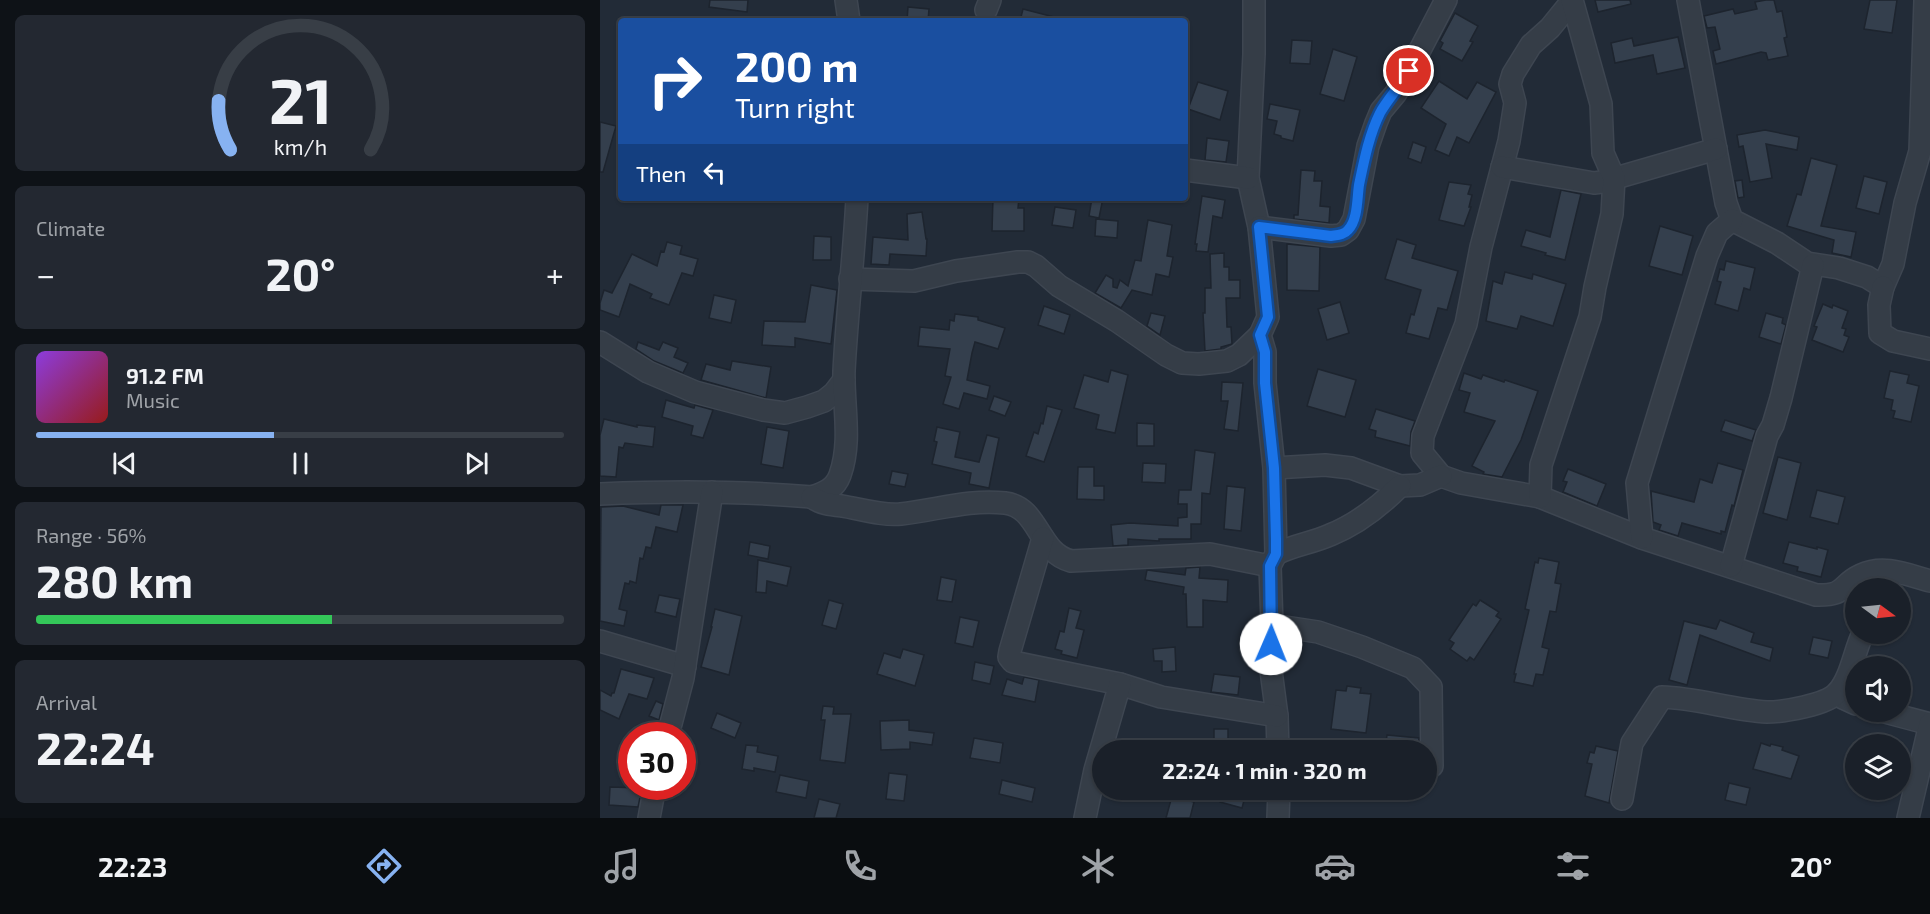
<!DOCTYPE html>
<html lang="en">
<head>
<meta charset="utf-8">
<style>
	body { margin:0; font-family:"Exo 2",sans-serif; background:#232831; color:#f1f3f6; height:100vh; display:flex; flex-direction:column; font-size:22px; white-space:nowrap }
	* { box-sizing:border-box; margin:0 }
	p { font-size:20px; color:#9fa3a8 }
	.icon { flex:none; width:33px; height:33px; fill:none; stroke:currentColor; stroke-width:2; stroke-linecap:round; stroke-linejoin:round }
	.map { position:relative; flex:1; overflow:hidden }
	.drawer { display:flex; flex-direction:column; gap:15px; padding:15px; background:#0e1217; width:600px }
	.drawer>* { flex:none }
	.hud { position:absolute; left:18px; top:18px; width:570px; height:183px; border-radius:6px; box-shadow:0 2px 4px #0004,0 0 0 2px #383e46; background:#1a4fa0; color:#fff; overflow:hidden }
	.needle { width:39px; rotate:105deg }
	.fabs { position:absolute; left:1245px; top:578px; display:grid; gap:12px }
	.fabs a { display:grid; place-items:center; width:66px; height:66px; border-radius:50%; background:#1a2029; box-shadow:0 2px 4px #0004,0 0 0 2px #383e46; font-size:30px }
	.speed { position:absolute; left:18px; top:722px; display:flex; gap:12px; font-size:30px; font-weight:700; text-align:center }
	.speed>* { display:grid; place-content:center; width:78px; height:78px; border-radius:50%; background:#1a2029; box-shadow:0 2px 4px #0004,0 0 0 2px #383e46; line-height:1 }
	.speed .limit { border:9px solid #d22; background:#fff; color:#111 }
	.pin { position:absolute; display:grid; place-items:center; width:51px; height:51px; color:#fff; margin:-26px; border:3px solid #fff; border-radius:50%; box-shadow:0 2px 6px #0007 }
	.me { position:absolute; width:66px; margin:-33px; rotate:1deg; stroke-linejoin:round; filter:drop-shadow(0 0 4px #0008) }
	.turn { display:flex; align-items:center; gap:21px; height:126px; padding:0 18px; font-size:27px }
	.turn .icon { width:78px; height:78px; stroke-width:2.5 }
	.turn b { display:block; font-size:42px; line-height:51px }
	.then { display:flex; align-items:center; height:57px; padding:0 18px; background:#0003; gap:12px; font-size:22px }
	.big { font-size:45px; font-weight:700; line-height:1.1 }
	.drawer .tile { flex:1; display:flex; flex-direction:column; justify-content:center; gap:9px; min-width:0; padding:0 21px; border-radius:9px; background:#232831 }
	.drawer .dial { align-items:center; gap:0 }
	.dial svg { height:156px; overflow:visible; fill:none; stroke:#383e46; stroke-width:7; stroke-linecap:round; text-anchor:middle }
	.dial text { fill:#f1f3f6; stroke:none }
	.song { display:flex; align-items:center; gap:18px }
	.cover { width:72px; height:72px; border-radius:9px; background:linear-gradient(135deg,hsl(270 70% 55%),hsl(0 70% 35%)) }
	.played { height:6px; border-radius:3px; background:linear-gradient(90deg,#87b2f1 45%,#383e46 45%) }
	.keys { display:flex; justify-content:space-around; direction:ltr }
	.heat { display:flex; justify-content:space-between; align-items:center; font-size:33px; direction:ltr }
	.charge { height:9px; border-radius:4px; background:linear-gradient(90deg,#34c759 56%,#383e46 0) }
	.trip { position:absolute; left:492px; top:740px; width:345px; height:60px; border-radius:30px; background:#1a2029; box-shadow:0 2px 4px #0004,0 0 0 2px #383e46; font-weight:700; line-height:60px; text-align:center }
	.tabs { display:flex; height:96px; justify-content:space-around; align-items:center; background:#0a0d10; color:#9fa3a8 }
	.tabs .icon { width:42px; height:42px }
	.tabs .active { color:#87b2f1 }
	.tabs b { font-size:27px; color:#f1f3f6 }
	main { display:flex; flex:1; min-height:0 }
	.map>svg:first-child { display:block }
	.building { fill:#343f4d; stroke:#1d242e; stroke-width:1.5 }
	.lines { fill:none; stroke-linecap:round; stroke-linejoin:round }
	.minor-casing { stroke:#3e4651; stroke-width:24 }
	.minor { stroke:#353d47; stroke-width:21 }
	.route-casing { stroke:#114b97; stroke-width:15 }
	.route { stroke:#1a73e8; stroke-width:10 }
</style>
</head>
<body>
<main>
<section class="drawer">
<div class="tile dial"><svg viewBox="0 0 100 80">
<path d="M14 69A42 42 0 1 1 86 69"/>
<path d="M14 69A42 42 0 0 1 8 44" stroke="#87b2f1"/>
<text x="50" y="56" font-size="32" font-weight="700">21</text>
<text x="50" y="72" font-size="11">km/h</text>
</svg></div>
<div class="tile"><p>Climate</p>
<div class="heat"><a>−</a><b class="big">20°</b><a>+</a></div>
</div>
<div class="tile">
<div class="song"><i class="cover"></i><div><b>91.2 FM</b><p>Music</p></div></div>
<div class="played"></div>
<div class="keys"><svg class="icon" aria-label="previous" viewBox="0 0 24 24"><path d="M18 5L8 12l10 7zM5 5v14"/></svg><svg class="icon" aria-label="pause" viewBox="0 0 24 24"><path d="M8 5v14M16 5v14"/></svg><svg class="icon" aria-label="next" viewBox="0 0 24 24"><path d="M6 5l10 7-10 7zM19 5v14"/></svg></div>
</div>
<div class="tile"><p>Range · 56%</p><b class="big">280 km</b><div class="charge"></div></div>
<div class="tile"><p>Arrival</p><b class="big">22:24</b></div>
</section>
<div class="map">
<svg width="1330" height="818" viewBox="0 0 1330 818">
	<rect width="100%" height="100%" fill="#222b37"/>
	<g class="building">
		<path d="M110,0H148L147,12L109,7Z"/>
		<path d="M995,0H1030L1031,4L998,12Z"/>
		<path d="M1166,0H1174L1177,12L1182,11L1187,37L1184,38L1188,56L1168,60L1166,53L1161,52L1116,64L1113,51L1120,49L1115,27L1107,28L1104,16L1133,9L1135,14L1157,9L1155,2Z"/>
		<path d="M1270,0H1297L1292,33L1264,29Z"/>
		<path d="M308,7L329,9L328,21H307Z"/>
		<path d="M423,9L454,17L453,21H420Z"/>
		<path d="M855,13L878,26L870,41L873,42L862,61L840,49L843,43L840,41Z"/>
		<path d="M1078,37L1085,68L1057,74L1053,55L1015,63L1011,43L1032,38L1034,46Z"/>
		<path d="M692,40L712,41L710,64L690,63Z"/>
		<path d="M733,49L757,57L744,101L720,94Z"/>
		<path d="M839,81L867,99L877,82L896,92L869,143L857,137L849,156L835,150L846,124L821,108Z"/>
		<path d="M598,82L628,91L620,120L588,109Z"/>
		<path d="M670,104L700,110L693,141L681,138V136L674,134L677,121L667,119Z"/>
		<path d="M0,122L16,126L3,172H0Z"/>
		<path d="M1165,130L1199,137L1197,150L1166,144L1172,178L1150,182L1143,146L1139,147L1137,135Z"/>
		<path d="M607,138L629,141L626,162L605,160Z"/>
		<path d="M813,142L826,147L821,163L808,158Z"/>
		<path d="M1211,158L1237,165L1221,226L1256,232L1251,257L1232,253L1234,240L1187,226L1197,194L1201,195Z"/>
		<path d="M701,170L715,171L714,181H722L720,206L730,207L729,223L694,219V215H698Z"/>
		<path d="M1264,176L1287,182L1279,214L1256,208Z"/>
		<path d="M1142,180L1144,197L1138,198L1135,181Z"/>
		<path d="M849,182L871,185L868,194L872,195L869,207H871L864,226L839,220Z"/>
		<path d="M961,190L981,194L965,260L945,255L946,253L921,246L926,230L950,237Z"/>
		<path d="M602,196L625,200L622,218L613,216L608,252L596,251L597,244H595Z"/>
		<path d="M393,198H419L418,208H424V231H392Z"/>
		<path d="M492,198H503L499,218L489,216Z"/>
		<path d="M455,207L476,210L473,228L452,225Z"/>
		<path d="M322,212L326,239H327L326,256L290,254L289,265L271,264L273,237L308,240L307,214Z"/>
		<path d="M496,219L518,221L517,238L495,236Z"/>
		<path d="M548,220L572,225L567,256L573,257L569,277L556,274L552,295L532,290L521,308L495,293L506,275L513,279V287L517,288L520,280L528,286L535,260L541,261Z"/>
		<path d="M1060,226L1093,236L1082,275L1049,266Z"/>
		<path d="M214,236L231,237V260H213Z"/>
		<path d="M797,239L816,245L812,258L858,271L847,310L838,308L829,339L806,333L811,314L814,315L821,290L785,279Z"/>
		<path d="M67,242L82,246L80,254L98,259L93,276L82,273L69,305L50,298L52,294L30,284L19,317L0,310V303L4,290L12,293L32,254L57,266L61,251L64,252Z"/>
		<path d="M687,244L720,247L719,291L687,290Z"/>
		<path d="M624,253V267H629V280H640V298H626L627,327H631L632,344L621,347V349L605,351L603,313H605V288H611L610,254Z"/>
		<path d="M1126,261L1155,268L1150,290L1144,288L1138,311L1115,304L1121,282L1117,281L1120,269L1124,270Z"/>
		<path d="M905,272L932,279L933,274L966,284L953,326L921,316L917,329L886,321L893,281L902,284Z"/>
		<path d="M211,285L237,290L231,344L195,338V347L162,345L164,321L205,322Z"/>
		<path d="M114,295L136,300L131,323L109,318Z"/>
		<path d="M740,302L749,333L727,340L718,309Z"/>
		<path d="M1223,304L1232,308L1233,305L1248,311L1242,328L1246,329L1244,335L1249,337L1243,352L1212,340L1217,327L1214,326Z"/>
		<path d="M444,306L470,315L464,334L438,325Z"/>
		<path d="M551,313L565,316L560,335L547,326Z"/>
		<path d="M1166,313L1183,318L1182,323L1186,325L1181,344L1159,337Z"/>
		<path d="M355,314L378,317V320L405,328L398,349L375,342L372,353L367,380L390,386L387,399L364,393L359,409L343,404L351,377L345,376L350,349L318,346L320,327L349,330L350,320L354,321Z"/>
		<path d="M38,342L59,350L63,342L78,348L74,357L88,363L83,373L54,361L36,349Z"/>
		<path d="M132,361L171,367L166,398L101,380L106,364L130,370Z"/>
		<path d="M718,369L756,380L745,417L707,406Z"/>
		<path d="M511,370L528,375L515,433L496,429L499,415L474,408L484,375L508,382Z"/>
		<path d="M1290,371L1309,375L1307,383L1319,386L1311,422L1293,418L1295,411L1291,410L1293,400L1284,398Z"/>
		<path d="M864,373L881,379L883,375L904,382L905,380L938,391L921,440L902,477L883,474L884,472L872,466L895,421L864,412L870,393L859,390Z"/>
		<path d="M622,382L643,383L638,431L624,429L628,401H621Z"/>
		<path d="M394,396L411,402L405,416L389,410Z"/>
		<path d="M66,400L94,408L95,405L113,410L103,438L91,435L93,426L62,417Z"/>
		<path d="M447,406L462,410L444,462L426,456L434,432L438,434L441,423L443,424Z"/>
		<path d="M776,409L815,421L811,432L810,446L775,437L776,431L769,429Z"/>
		<path d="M4,419L37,427V425L55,427L53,447L25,443L23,448L19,447L16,477L0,476V435Z"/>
		<path d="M1125,420L1156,430L1152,441L1121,431Z"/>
		<path d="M537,423L554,424V446H537Z"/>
		<path d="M167,427L189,431L183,468L161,464Z"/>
		<path d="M337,427L360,432L355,457L379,462L387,435L399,438L389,488L369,484L371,473L332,464L337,442L334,441Z"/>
		<path d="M595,450L615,453L610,494L602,493L601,524H591V539H559V541L528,539V545L513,546L511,525L530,523L578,526V518L587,517V504H578L579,490H591Z"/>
		<path d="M1178,457L1201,463L1187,520L1163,513Z"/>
		<path d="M543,463L566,464L565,483L542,482Z"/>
		<path d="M1118,463L1143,470L1134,506L1132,505L1125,532L1121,531V534L1082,523L1078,536L1059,530L1061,525L1053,522L1051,491L1094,502L1100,479L1112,483Z"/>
		<path d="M478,467H494V486H504V500L477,499Z"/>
		<path d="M968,469L1006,484L997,506L963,492L967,482L963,481Z"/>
		<path d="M292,471L308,474L305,487L289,484Z"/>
		<path d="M627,486L645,488L641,531L624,529Z"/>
		<path d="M1217,490L1245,497L1238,524L1210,517Z"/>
		<path d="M61,505H83L77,532L56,527L51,548L46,547L43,559L40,558L36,583L30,581L29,584L25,583L19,609L27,611L24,626L0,621L1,507L23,506L59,515Z"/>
		<path d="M150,542L170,546L168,559L148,555Z"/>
		<path d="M1189,542L1217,549V547L1228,550L1221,577L1197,571L1198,567L1183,563Z"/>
		<path d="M939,558L959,562L955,583L961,584L956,612L950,611L942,647L949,649L943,675L936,674L933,686L914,682L916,674H914L929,610L925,609L935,562L938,563Z"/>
		<path d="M158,560L191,567L187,586L167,581L166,593L156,592Z"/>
		<path d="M600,567L599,578L628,580L627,602L603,600V627H587L586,594H583L584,587L545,580L547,570L585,575L586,568Z"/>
		<path d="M341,577L356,580L352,602L337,600Z"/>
		<path d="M59,595L80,599L76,617L55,612Z"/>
		<path d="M229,600L243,604L236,629L222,625Z"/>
		<path d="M880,600L899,612L896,616L901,619L874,660L870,657L867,661L850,649L854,643L849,640L873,604L876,606Z"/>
		<path d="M469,608L481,611L476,628L484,630L477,658L461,654L462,651L455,649L460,631L464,632Z"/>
		<path d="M115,609L142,616L129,675L101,667L112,627H111Z"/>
		<path d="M360,617L379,621L373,647L355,643Z"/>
		<path d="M1120,620L1154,633L1151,642L1173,648L1170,661L1100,635L1087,685L1069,680L1084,621L1116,629Z"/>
		<path d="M1213,637L1232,641L1228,658L1209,654Z"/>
		<path d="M575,647L576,671L562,672V661H554L553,649Z"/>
		<path d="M303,649L324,655L315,686L277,674L284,653L300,658Z"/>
		<path d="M375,662L394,666L390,684L372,680Z"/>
		<path d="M21,669L54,678L47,699L29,694L19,719L0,710V690L11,696L12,693H14Z"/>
		<path d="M614,674L640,677L638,695L611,692Z"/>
		<path d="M424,677L439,680L435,702L402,695L407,679L422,684Z"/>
		<path d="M747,686L761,688L760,693L771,694L766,733L731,729L736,690L746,691Z"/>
		<path d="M56,701L63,704L59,720L49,716Z"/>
		<path d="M223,706L234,707L233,714H251L245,763L220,760L225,720H221Z"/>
		<path d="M117,713L141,723L135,738L111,728Z"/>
		<path d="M309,720V730L334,733L332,745L310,742V749L281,750L280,721Z"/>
		<path d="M614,729H628V745L614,746Z"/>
		<path d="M787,735L819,738L818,750H785Z"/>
		<path d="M374,738L403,743L400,763L370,758Z"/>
		<path d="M1161,743L1170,746L1171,744L1183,747L1182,750L1199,756L1191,779L1153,769Z"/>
		<path d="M146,745L158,746L157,752L178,756L175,772L154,768V771L142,769Z"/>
		<path d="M996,746L1018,751L1009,803L985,796L992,764L987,763L990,752L994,753Z"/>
		<path d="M289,773L307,775L304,801L286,799Z"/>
		<path d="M180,775L209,781L206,798L176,792Z"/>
		<path d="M402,780L435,788L432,802L399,794Z"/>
		<path d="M1129,783L1150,788L1146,805L1125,800Z"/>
		<path d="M10,787L42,788L38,807L9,805Z"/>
		<path d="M623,789H647L642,808L620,802Z"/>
		<path d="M572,796L594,802L590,818H566Z"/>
		<path d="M219,799L240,804L236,818H214Z"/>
	</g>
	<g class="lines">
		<defs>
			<g id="minor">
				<path d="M246,0L249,21"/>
				<path d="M654,0V54L648,178L659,227L668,317L660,335L665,352V383L674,468L676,554L670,566L672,625L670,663L677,716L678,750"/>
				<path d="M1088,0L1126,203L1132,220L1177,243L1207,263L1239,268L1267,277L1283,287L1293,264L1305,203L1320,151L1325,0"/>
				<path d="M972,1L950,28L931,45L913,74L910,84L915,103L909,141L881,247L866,324L823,436L822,453L841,476L861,483L940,497L1042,538L1216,595C1247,596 1239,585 1261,575C1284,564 1308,575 1330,581"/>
				<path d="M386,10L390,0"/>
				<path d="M902,167L994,183L1002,182L1116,149"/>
				<path d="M585,170L648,178"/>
				<path d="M659,227L731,236L741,235L748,230L754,219L768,146L776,123L781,111L796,93L809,71L846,0"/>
				<path d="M250,279L314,281L356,271L418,262H428L436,266L459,286L517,321L566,355L582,363L599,364L627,361L639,355L660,335"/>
				<path d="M1283,287L1279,305L1280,333L1293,341L1330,349"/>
				<path d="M0,342L48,372L95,392L163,410L185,413L207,407L224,401L234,393L244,380"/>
				<path d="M674,468L725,465L751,468L800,486L820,485L841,476"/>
				<path d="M0,494C71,491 142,491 212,497C224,493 235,489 240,475C252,441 243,406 244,371C247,313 254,256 257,198"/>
				<path d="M212,497C220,504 232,505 242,506C260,509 283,516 301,514C337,510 369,499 405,503C439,507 438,553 471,561L610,554L670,566"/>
				<path d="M940,497L941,465L990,317L995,287L1012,214L1014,178L1003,153L1001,104L972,0"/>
				<path d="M443,538L410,651L409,657L413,662L520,684L561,697L677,716"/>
				<path d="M1042,538L1037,483L1107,256L1117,233L1132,220"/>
				<path d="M676,554C694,545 712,543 730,535C755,525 781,505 800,486"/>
				<path d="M1131,566L1167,436L1173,425L1181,398L1213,265"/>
				<path d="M672,625L718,632L762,647L813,668L831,687L832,766"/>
				<path d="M0,641L85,666"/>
				<path d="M1237,693L1243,698L1256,704"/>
				<path d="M1281,711L1330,724"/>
				<path d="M68,735L83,678L112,492"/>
				<path d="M1022,799L1032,743L1062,697C1097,698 1132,710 1167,712C1183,712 1227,705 1238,692C1251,677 1254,652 1263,633"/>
				<path d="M49,818L55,786"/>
				<path d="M485,818L495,770L520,684"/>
				<path d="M678,818L679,789"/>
				<path d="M1308,818L1330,724"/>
			</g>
		</defs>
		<use href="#minor" class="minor-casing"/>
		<use href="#minor" class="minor"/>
	</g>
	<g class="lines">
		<defs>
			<path id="route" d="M671,644L670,566L676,554V539L674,468L665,383V352L660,335L668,317L659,227L731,236C737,235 744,235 748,230C758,220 757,198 759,185C764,161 769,135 780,113C787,100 801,85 809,71"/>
		</defs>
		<use href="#route" class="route-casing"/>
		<use href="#route" class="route"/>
	</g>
</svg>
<div class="fabs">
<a><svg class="needle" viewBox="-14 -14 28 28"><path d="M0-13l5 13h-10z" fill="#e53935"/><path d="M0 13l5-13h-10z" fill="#9fa3a8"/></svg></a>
<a><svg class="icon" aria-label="sound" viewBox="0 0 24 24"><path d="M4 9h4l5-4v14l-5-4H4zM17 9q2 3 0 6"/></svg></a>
<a><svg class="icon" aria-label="layers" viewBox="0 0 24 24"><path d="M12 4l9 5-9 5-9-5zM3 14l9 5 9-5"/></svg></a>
</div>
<div class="speed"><div class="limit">30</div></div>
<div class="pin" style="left:809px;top:71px;background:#d93025"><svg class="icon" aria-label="arrive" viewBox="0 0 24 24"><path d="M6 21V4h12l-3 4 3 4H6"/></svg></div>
<svg class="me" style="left:671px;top:644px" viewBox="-20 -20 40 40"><circle r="19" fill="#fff"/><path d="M0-13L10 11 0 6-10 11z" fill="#1a73e8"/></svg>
<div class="trip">22:24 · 1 min · 320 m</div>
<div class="hud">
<div class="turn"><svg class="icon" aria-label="right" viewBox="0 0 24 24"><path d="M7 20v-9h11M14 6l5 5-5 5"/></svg><div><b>200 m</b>Turn right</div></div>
<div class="then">Then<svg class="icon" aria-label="left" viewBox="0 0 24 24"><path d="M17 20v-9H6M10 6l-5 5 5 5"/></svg></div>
</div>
</div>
</main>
<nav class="tabs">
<b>22:23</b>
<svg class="icon active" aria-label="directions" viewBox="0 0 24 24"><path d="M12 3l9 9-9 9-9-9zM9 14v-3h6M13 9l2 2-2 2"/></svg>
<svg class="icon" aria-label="music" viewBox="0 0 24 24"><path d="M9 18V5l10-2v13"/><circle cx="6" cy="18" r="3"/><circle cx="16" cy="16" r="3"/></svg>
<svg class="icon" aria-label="phone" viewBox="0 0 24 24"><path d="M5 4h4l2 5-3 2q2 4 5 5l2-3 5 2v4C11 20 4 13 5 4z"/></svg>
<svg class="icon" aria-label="climate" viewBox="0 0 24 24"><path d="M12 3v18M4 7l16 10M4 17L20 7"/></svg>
<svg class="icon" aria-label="car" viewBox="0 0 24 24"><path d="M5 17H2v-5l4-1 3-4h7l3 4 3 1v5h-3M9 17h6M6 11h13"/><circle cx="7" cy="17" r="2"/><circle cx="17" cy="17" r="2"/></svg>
<svg class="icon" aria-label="filters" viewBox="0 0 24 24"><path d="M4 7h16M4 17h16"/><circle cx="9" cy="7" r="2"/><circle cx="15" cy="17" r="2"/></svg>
<b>20°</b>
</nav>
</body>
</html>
